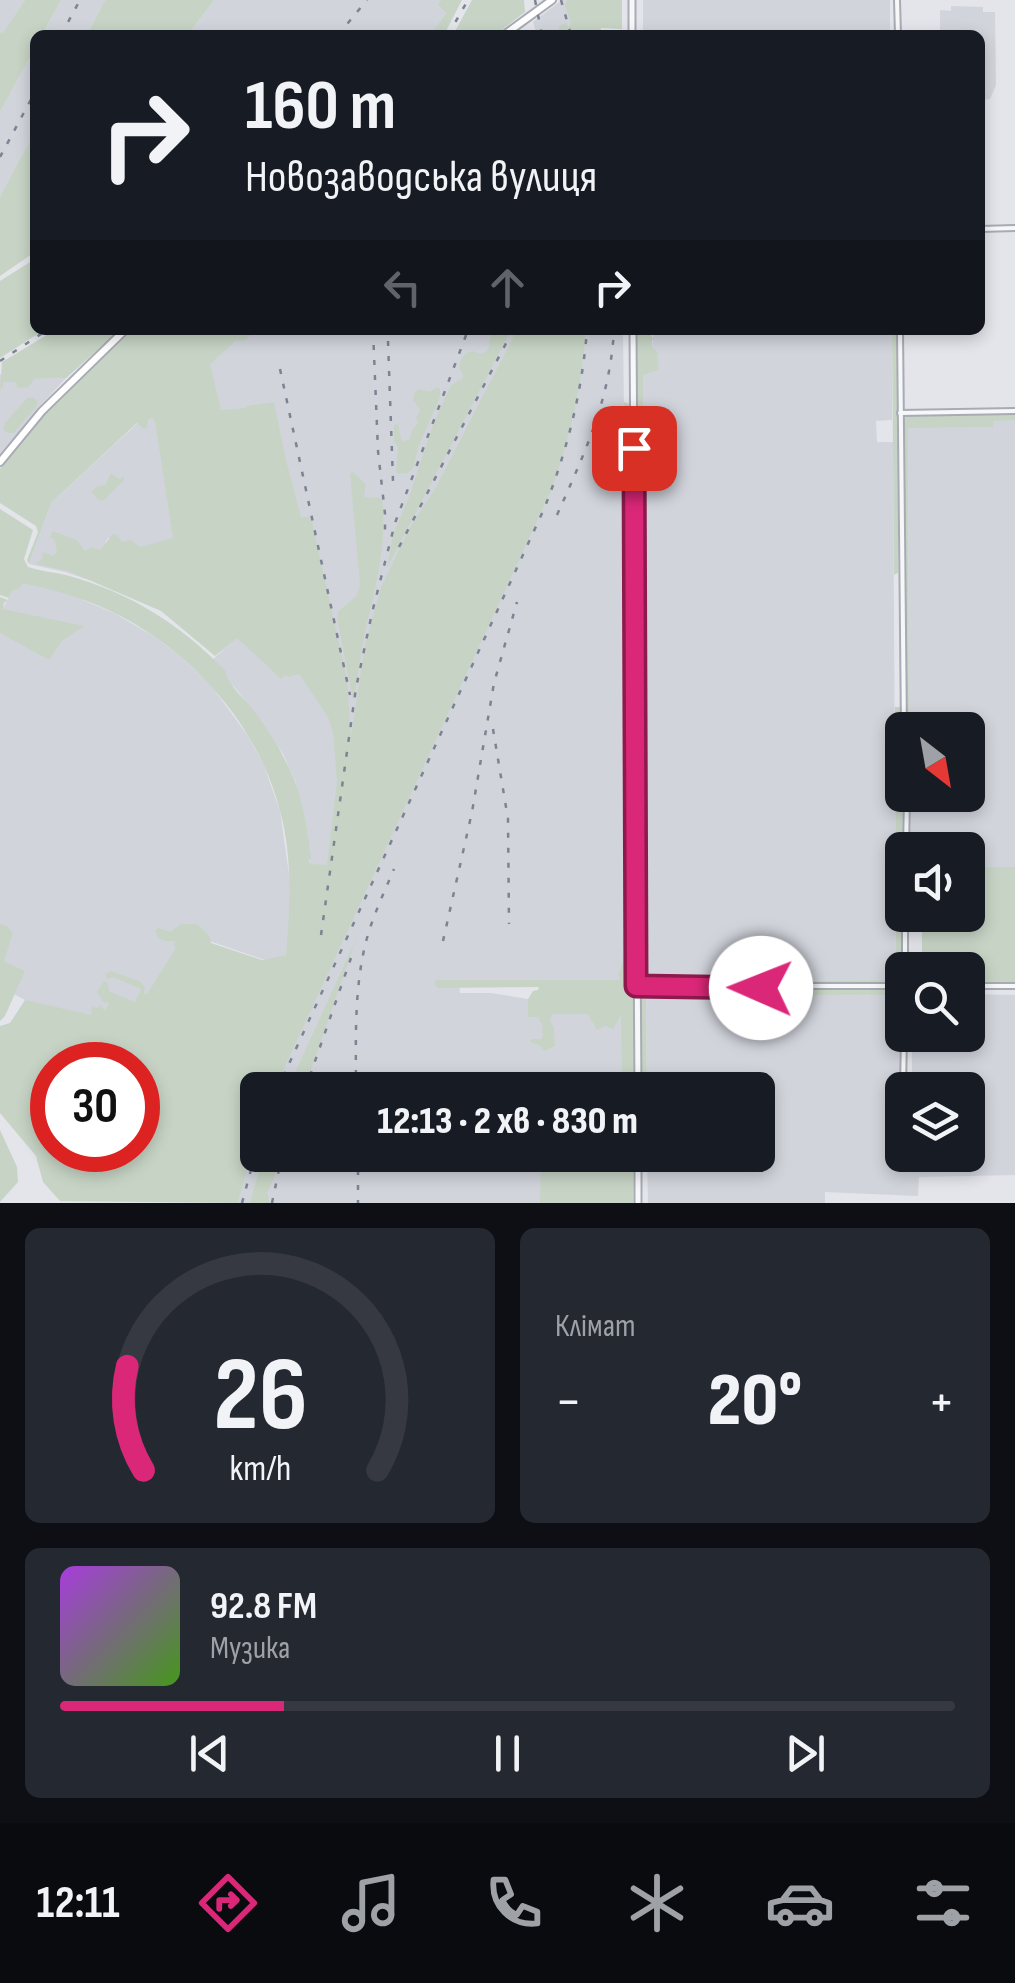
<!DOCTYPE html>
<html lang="uk">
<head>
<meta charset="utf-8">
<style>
	body { margin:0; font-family:"Sofia Sans Condensed",sans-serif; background:#242831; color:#f1f3f6; height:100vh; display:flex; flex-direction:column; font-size:38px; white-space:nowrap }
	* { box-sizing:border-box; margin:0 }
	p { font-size:32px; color:#9ea1a6 }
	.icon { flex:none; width:55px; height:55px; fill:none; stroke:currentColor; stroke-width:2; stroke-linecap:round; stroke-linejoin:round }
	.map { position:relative; height:1203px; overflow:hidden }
	.details { display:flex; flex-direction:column; gap:25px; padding:25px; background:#0d0f14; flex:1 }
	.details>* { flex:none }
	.hud { position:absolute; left:30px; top:30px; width:955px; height:305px; border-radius:15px; box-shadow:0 5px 15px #0003; background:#171b24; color:#f1f3f6; overflow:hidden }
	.needle { width:65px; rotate:149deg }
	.buttons { position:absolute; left:885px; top:712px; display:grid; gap:20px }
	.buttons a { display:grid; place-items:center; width:100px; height:100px; border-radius:15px; background:#171b24; box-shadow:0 5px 15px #0003; font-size:50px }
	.speed { position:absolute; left:30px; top:1042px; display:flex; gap:20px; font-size:50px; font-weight:700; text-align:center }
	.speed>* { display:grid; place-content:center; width:130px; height:130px; border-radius:50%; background:#171b24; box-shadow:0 5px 15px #0003; line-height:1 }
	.speed .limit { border:15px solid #d22; background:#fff; color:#111 }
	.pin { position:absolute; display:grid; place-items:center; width:85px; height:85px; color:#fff; margin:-42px; border-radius:20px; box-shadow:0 5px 15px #0006 }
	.me { position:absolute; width:110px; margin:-55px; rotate:271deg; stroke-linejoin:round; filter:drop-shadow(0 0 8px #0008) }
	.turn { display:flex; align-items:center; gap:35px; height:210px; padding:0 50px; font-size:45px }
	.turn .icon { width:130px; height:130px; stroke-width:2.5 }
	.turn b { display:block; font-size:70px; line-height:85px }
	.lanes { display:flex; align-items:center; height:95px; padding:0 50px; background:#0003; justify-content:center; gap:50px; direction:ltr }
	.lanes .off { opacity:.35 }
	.big { font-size:75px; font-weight:800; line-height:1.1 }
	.details .tile { flex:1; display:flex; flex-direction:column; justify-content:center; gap:15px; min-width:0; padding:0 35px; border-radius:15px; background:#242831 }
	.details .dial { align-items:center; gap:0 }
	.dial svg { height:260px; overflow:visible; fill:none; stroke:#363941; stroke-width:7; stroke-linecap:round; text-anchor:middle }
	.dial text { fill:#f1f3f6; stroke:none }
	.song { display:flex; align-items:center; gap:30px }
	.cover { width:120px; height:120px; border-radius:15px; background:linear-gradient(135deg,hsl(280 70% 55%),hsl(100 70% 35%)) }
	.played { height:10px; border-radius:5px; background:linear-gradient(90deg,#db2777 25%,#363941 25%) }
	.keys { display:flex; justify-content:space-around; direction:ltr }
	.heat { display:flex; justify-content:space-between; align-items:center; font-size:55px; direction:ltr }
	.details .tiles { flex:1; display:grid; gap:25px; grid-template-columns:1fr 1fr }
	.tile:last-child { grid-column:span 2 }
	.trip { position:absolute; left:240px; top:1072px; width:535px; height:100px; border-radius:15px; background:#171b24; box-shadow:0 5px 15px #0003; font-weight:800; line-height:100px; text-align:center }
	.tabs { display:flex; height:160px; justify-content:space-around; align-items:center; background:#090b0e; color:#9ea1a6 }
	.tabs .icon { width:70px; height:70px }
	.tabs .active { color:#db2777 }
	.tabs b { font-size:45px; color:#f1f3f6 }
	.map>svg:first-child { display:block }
	.built { fill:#d2d4dc }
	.green { fill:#c7d4c5; fill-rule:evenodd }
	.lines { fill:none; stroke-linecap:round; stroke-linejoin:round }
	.minor-casing { stroke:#a8abb4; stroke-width:8 }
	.tertiary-casing { stroke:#a8abb4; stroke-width:9 }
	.secondary-casing { stroke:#a8abb4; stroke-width:10 }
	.minor { stroke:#f6f7f9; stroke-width:4 }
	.tertiary { stroke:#f6f7f9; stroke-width:5 }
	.secondary { stroke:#fff; stroke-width:6 }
	.rail { stroke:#7e8393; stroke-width:2.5; stroke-dasharray:5 10; stroke-linecap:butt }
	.route-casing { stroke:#8e194d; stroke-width:25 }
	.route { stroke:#db2777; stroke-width:18 }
</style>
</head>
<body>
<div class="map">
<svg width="1015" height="1203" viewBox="0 0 1015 1203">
	<rect width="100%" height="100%" fill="#e3e5ea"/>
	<g class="built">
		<path d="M0,0H25L3,34L0,32Z"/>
		<path d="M61,0H105L87,35H42Z"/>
		<path d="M214,0H441L437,5L446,13L430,35H188Z"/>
		<path d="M562,0H577L573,35H537L533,22Z"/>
		<rect x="643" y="0" width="247" height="35"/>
		<path d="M951,6L983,7V12H995L996,85L990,99L980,100V35H940V10L951,11Z"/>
		<path d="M35,48V131L0,196V112Z"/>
		<path d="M250,330H535L327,866L310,865L307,830L302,806L295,780L283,754L237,690L210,662L237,637L140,547L123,548L108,538L86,579L65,572L29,564L51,503L153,409Z"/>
		<path d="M580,330H623L624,414L622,415L626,980L459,981L460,993H491L528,999L529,1017L552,1014H622V1090H273Z"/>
		<path d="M654,330H892V420L876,421L877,442H893L896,980L646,982L643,374L659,370L652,347Z"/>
		<path d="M0,374L30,379L66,378L38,408L0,455Z"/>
		<path d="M993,420H1015V867H968V850H910V795H968V730H909L908,427H992Z"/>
		<path d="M19,580L76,597L114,613L155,637L181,657L210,684L248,736L263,763L280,811L290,881V928L286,955L268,961L186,933L137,1028L27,1001L0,987V613Z"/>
		<path d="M968,994L1015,995V1175L919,1177L918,1196L825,1192V1203H648L647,1155H758V1090H647L646,997L902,995L900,1046L902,1155H968V1090H912V1035H968Z"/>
		<path d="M257,1132L258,1155H622V1203H270L269,1198L253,1203H237Z"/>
	</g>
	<g class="green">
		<path d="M25,0H61L42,35H35V48L0,112V32L3,33Z"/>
		<path d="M105,0H214L188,35H87Z"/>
		<path d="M441,0H462L444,35H430L446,13L437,5Z"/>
		<path d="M472,0H524L525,12L495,35H453Z"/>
		<path d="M567,0H622V29L601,28V35L571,33L560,35L559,26L565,23L569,27L571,23L565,6Z"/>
		<path d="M35,131V252L0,276V196Z"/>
		<path d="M35,259V330H44L0,358V281Z"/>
		<path d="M55,330H120L66,378L34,379L29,387L18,388L15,382H3V387L0,390L2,362Z"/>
		<path d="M130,330H255L246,340L236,341C227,349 219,356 210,364L221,410L246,408L247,406L274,402L287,464L301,517H311L347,679L351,736L365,645L381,587L409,529L436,487L517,330H586C582,386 570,438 551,491L281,1075L273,1090H258L257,1132L238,1203L60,1201L43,1182L36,1156L0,1113V1026L10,1023L25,1000L91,1015L92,1006L97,1008L100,1005L105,1011L109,1003L103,1002L97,992L104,981L108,983L109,991L135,1002L141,989L113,977L107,979L105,974L111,971L141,982L145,987L144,994H147L175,949L174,941H165L158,938L155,930L159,928L170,932L181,924H197L210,937L211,943L262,960L286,955C290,908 293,858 280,811C257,720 183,641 97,605C73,595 48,589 23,583L19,589L13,590L9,598L0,595V509L33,530L24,559L28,567C40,571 53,572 66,575C131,593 178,623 225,670C227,683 243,698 251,707C263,722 277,744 285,760C302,790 307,825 311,859L309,860L310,864L327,865L337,781L333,733L328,717L299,674L288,677L286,675L281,679L237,638L215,656L161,611L68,571L35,564L43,558L42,554L44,552L52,556L57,553L55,541L50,537L53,531L77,540L85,551L91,547L100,550L113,534L117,535L122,542L131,540L140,547L173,538L155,421L152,418L148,420L147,428L144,429L137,423L51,503L29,564L27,560L38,532L36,526L0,503V469L9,454L78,378ZM52,1065H138V1150H52Z"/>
		<path d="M496,330H511L387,568L393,534L409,497L434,422L451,385L463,378V374L459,368C461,358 463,353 473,351L480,354C492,351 488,346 490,337C491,334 494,333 496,330Z"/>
		<path d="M636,330H648L654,340H652V347L657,351L659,370L643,375L646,763H639L637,760Z"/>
		<path d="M892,330H898V573L894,575Z"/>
		<path d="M437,387L440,389V397L418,448L414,467L408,473L398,474L396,471L398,447L394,442V425L398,424L401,439L404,441L410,439L412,430L418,423L416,418L420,410L413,400L415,392L419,389L430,392Z"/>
		<path d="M32,397L38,401L36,407L14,433H7L3,429L5,423L27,398Z"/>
		<path d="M624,402L629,404L633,981L630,986L635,998L634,1090H622L621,1015L613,1029L605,1026L597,1030L588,1014H552L550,1020L554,1028L555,1046L544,1051L539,1045L530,1042L531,1039H541L543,1036L542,1025L538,1017H528V999L533,991L538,990L539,987L437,988L435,985V980H620L618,975L625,956L622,414L624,413Z"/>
		<path d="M1015,414V420L994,421L993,427L908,428L909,730H906L903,419L908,415Z"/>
		<path d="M353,472L366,484L364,497L382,498C388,547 374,591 364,638C360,659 358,680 353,700L337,618L338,612L356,596L360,585L350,474Z"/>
		<path d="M111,473L119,479L124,477V480L104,500H98L91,491L98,486L105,485Z"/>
		<path d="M0,597L8,600L4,603L3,609L84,626L62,641L49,660L0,633Z"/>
		<path d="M895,707H901L903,710L902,762L895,764Z"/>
		<path d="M895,767L902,769L903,795L901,980L898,984L642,985L639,982V968L646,964L647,982L896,980Z"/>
		<path d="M968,867H1015V984H968V970H922V915H968Z"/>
		<path d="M0,924L7,926L13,933L4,961L25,971L5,1016L0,1021Z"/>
		<path d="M357,937L304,1090H289L293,1077Z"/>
		<path d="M899,988L902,995L646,997L647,1090H642L641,996L646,989Z"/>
		<path d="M0,1130L17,1167L18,1182L0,1202Z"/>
		<path d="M263,1155H278C279,1166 273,1183 267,1192L270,1203H250Z"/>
		<path d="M541,1155H634L633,1203H540Z"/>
	</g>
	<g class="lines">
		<defs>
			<g id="minor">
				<path d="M897,0L898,35"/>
				<path d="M980,229L1015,228"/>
				<path d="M900,330L904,730"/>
				<path d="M900,413L1015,411"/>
				<path d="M906,850L907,795"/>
				<path d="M905,970V915"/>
				<path d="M637,986H902"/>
				<path d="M968,986H1015"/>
				<path d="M903,1090L904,1035"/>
			</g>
			<g id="tertiary">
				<path d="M632,35V0"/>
				<path d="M633,330L638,1090"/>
				<path d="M638,1155V1203"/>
			</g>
			<g id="secondary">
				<path d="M504,35L552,0"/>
				<path d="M0,462L42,411L125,330"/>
			</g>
		</defs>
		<use href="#minor" class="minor-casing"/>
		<use href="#tertiary" class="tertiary-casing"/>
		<use href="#secondary" class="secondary-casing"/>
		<use href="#minor" class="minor"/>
		<use href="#tertiary" class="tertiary"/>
		<use href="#secondary" class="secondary"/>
		<g class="rail">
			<path d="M535,0L542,35"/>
			<path d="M561,0L571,35"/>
			<path d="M61,35L80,0"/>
			<path d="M338,35L367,0"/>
			<path d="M448,35L468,0"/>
			<path d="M0,157L35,92"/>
			<path d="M373,330L378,451L385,514V539"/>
			<path d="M388,341L393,481"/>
			<path d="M0,361L47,330"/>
			<path d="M280,369L350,695"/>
			<path d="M557,515C585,452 610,400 614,330"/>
			<path d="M399,547L513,330"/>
			<path d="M493,729L508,819L509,924"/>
			<path d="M321,935L356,688L372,613L395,523L468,330"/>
			<path d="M443,941L472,812L494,683L517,602"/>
			<path d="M277,1090L544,509C567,451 582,393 587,330"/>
			<path d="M305,1090L351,958"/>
			<path d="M356,1090C356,1043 354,996 364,950C370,922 383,895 394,869"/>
			<path d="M358,1155V1203"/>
			<path d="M242,1203L258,1144"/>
			<path d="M272,1203L282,1155"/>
		</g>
	</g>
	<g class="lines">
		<defs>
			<path id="route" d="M634,448L636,986L761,988"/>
		</defs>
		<use href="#route" class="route-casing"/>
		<use href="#route" class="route"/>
	</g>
</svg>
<div class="buttons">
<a><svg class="needle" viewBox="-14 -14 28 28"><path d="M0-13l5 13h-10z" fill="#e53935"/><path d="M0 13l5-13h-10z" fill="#9ea1a6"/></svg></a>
<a><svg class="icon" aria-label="sound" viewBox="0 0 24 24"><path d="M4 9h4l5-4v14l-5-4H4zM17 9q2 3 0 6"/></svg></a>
<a><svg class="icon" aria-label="search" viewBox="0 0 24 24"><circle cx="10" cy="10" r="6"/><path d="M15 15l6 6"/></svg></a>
<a><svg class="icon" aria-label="layers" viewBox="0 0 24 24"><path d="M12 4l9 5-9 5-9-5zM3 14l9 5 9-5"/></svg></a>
</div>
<div class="speed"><div class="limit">30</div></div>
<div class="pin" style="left:634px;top:448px;background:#d93025"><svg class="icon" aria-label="arrive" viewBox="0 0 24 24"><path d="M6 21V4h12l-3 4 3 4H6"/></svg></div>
<svg class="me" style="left:761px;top:988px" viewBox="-20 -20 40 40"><circle r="19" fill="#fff"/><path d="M0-13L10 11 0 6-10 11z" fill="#db2777"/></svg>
<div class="trip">12:13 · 2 хв · 830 m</div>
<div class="hud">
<div class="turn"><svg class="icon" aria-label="right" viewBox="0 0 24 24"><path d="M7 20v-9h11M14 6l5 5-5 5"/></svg><div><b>160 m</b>Новозаводська вулиця</div></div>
<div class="lanes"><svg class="icon off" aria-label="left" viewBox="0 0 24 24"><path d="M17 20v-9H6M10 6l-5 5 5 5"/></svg><svg class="icon off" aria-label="ahead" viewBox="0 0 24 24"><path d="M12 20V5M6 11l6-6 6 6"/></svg><svg class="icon" aria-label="right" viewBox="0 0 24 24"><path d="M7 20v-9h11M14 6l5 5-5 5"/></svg></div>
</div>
</div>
<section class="details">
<div class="tiles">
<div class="tile dial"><svg viewBox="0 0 100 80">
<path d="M14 69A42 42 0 1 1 86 69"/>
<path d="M14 69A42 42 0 0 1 9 37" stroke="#db2777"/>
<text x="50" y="56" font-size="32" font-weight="700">26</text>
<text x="50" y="72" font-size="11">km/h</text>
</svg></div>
<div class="tile"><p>Клімат</p>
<div class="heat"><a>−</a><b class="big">20°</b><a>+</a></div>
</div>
<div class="tile">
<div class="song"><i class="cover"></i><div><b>92.8 FM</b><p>Музика</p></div></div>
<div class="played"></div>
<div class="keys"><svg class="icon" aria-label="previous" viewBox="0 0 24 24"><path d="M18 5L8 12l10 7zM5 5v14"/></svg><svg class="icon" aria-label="pause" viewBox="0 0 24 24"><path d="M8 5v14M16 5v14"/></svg><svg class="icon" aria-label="next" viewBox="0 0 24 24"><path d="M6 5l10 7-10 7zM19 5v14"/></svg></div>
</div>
</div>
</section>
<nav class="tabs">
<b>12:11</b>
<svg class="icon active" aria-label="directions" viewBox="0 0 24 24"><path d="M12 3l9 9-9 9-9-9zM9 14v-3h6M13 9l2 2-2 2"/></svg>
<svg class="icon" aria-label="music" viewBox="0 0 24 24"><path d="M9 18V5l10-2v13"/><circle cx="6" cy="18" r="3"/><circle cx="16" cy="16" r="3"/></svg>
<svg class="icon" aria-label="phone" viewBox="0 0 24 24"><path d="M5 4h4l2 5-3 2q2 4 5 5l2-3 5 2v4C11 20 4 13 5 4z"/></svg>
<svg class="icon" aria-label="climate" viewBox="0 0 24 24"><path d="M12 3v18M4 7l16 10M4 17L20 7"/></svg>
<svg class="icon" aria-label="car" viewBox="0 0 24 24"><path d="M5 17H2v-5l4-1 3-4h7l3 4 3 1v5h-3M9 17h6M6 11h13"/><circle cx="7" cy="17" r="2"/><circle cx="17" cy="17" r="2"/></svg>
<svg class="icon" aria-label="filters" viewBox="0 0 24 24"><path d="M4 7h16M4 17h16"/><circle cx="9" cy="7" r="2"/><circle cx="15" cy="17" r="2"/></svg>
</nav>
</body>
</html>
